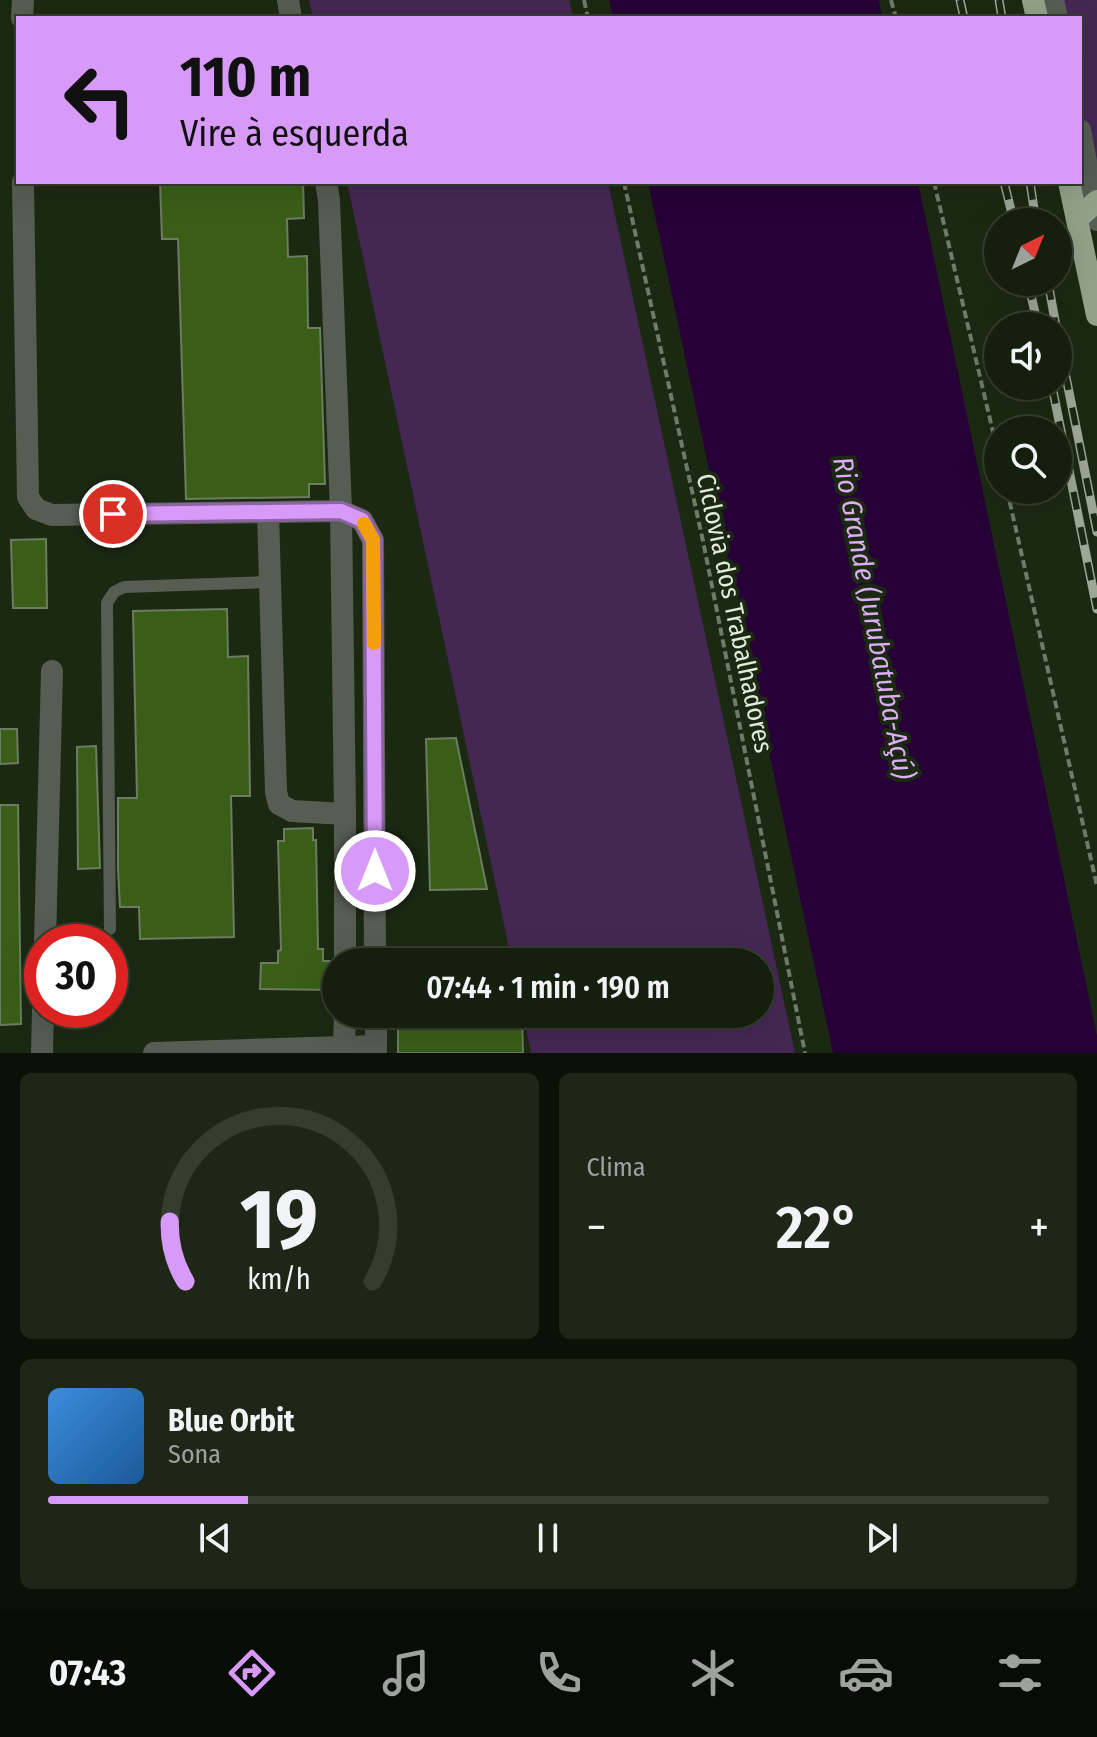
<!DOCTYPE html>
<html lang="pt">
<head>
<meta charset="utf-8">
<style>
	body { margin:0; font-family:"Fira Sans Condensed",sans-serif; background:#1e2717; color:#f1f3f6; height:100vh; display:flex; flex-direction:column; font-size:30px; white-space:nowrap }
	* { box-sizing:border-box; margin:0 }
	p { font-size:26px; color:#9da29e }
	.icon { flex:none; width:44px; height:44px; fill:none; stroke:currentColor; stroke-width:2; stroke-linecap:round; stroke-linejoin:round }
	.map { position:relative; height:1053px; overflow:hidden }
	.side { display:flex; flex-direction:column; gap:20px; padding:20px; background:#0c1108; flex:1 }
	.side>* { flex:none }
	.guide { position:absolute; left:16px; top:16px; width:1066px; height:168px; border-radius:0px; box-shadow:0 8px 32px #0002,0 0 0 2px #343d2e; background:#d89af8; color:#111; overflow:hidden }
	.needle { width:52px; rotate:43deg }
	.buttons { position:absolute; left:984px; top:208px; display:grid; gap:16px }
	.buttons a { display:grid; place-items:center; width:88px; height:88px; border-radius:50%; background:#151f0e; box-shadow:0 8px 32px #0002,0 0 0 2px #343d2e; font-size:40px }
	.speed { position:absolute; left:24px; top:924px; display:flex; gap:16px; font-size:40px; font-weight:700; text-align:center }
	.speed>* { display:grid; place-content:center; width:104px; height:104px; border-radius:50%; background:#151f0e; box-shadow:0 8px 32px #0002,0 0 0 2px #343d2e; line-height:1 }
	.speed .limit { border:12px solid #d22; background:#fff; color:#111 }
	.pin { position:absolute; display:grid; place-items:center; width:68px; height:68px; color:#fff; margin:-34px; border:4px solid #fff; border-radius:50%; box-shadow:0 2px 8px #0007 }
	.me { position:absolute; width:88px; margin:-44px; rotate:0deg; stroke-linejoin:round; filter:drop-shadow(0 0 6px #0008) }
	.turn { display:flex; align-items:center; gap:28px; height:168px; padding:0 32px; font-size:36px }
	.turn .icon { width:104px; height:104px; stroke-width:2.5 }
	.turn b { display:block; font-size:56px; line-height:68px }
	.big { font-size:60px; font-weight:600; line-height:1.1 }
	.side .card { flex:1; display:flex; flex-direction:column; justify-content:center; gap:12px; min-width:0; padding:0 28px; border-radius:12px; background:#1e2717 }
	.side .dial { align-items:center; gap:0 }
	.dial svg { height:208px; overflow:visible; fill:none; stroke:#343d2e; stroke-width:7; stroke-linecap:round; text-anchor:middle }
	.dial text { fill:#f1f3f6; stroke:none }
	.song { display:flex; align-items:center; gap:24px }
	.cover { width:96px; height:96px; border-radius:12px; background:linear-gradient(135deg,hsl(210 70% 55%),hsl(210 70% 35%)) }
	.played { height:8px; border-radius:4px; background:linear-gradient(90deg,#d89af8 20%,#343d2e 20%) }
	.keys { display:flex; justify-content:space-around; direction:ltr }
	.heat { display:flex; justify-content:space-between; align-items:center; font-size:44px; direction:ltr }
	.side .tiles { flex:1; display:grid; gap:20px; grid-template-columns:1fr 1fr }
	.card:last-child { grid-column:span 2 }
	.trip { position:absolute; left:322px; top:948px; width:452px; height:80px; border-radius:40px; background:#151f0e; box-shadow:0 8px 32px #0002,0 0 0 2px #343d2e; font-weight:600; line-height:80px; text-align:center }
	.tab-bar { display:flex; height:128px; justify-content:space-around; align-items:center; background:#080c06; color:#9da29e }
	.tab-bar .icon { width:56px; height:56px }
	.tab-bar .active { color:#d89af8 }
	.tab-bar b { font-size:36px; color:#f1f3f6 }
	.map>svg:first-child { display:block }
	.green { fill:#452754 }
	.water { fill:#260037 }
	.building { fill:#3a5e18; stroke:#6c7c61; stroke-width:2 }
	.lines { fill:none; stroke-linecap:round; stroke-linejoin:round }
	.path { stroke:#6f7a67; stroke-width:4; stroke-dasharray:8 4; stroke-linecap:butt }
	.service { stroke:#565d52; stroke-width:12 }
	.minor { stroke:#565d52; stroke-width:22 }
	.trunk { stroke:#92a188; stroke-width:22 }
	.rail-casing { stroke:#9ca796; stroke-width:9 }
	.rail { stroke:#1c2912; stroke-width:6; stroke-dasharray:18; stroke-linecap:butt }
	.route-casing { stroke:#8c64a1; stroke-width:20 }
	.route { stroke:#d89af8; stroke-width:14 }
	.slow { stroke:#f59e0b; stroke-width:14 }
	.labels { text-anchor:middle; stroke-width:8; stroke-linejoin:round; paint-order:stroke }
	.street-label { font-size:26px; fill:#e2ebdd; stroke:#1c2912 }
	.water-label { font-size:28px; font-style:italic; fill:#ddaef5; stroke:#1c2912 }
</style>
</head>
<body>
<div class="map">
<svg width="1097" height="1053" viewBox="0 0 1097 1053">
	<rect width="100%" height="100%" fill="#1c2912"/>
	<g class="green">
		<path d="M309,0H569L573,18H313Z"/>
		<path d="M1056,0H1097V180L1080,105V18H1060Z"/>
		<path d="M347,182H608L795,1053H531L523,1014H760V962H512Z"/>
	</g>
	<g class="water">
		<path d="M609,0H879L882,18H613Z"/>
		<path d="M648,182H918L1097,1036V1053H833Z"/>
	</g>
	<g class="building">
		<path d="M160,182H303L304,218L287,219L288,257L307,256L308,328H320L325,484H309V497L186,499L178,239H162Z"/>
		<path d="M46,539L47,608H13L11,540Z"/>
		<path d="M227,609L228,657L248,656L250,796H231L234,937L140,939L139,907H120L118,868V798H137L133,611Z"/>
		<path d="M0,729H17L18,763L0,764Z"/>
		<path d="M456,738L487,889L430,890L426,739Z"/>
		<path d="M96,746L100,868L78,869L77,747Z"/>
		<path d="M0,805H18L21,1024L0,1025Z"/>
		<path d="M313,828V840H316L318,949H323V961H331L336,971V990L260,989L261,963H278V951L281,950L278,841H284V829Z"/>
		<path d="M398,1014H522L523,1053H398Z"/>
	</g>
	<g class="lines">
		<g class="path">
			<path d="M584,0L588,18"/>
			<path d="M891,0L896,18"/>
			<path d="M624,182L703,541L805,1053"/>
			<path d="M934,182L998,453"/>
			<path d="M1007,490L1097,886"/>
		</g>
		<path class="service" d="M110,929L107,603L114,592L124,587L270,582"/>
		<g class="minor">
			<path d="M288,0L291,18"/>
			<path d="M1053,0L1057,18"/>
			<path d="M22,18L23,0"/>
			<path d="M1080,130L1097,220"/>
			<path d="M23,182L28,497L36,509L52,515L341,511L362,520L373,540L375,962"/>
			<path d="M326,182L329,200L341,511L345,814"/>
			<path d="M268,512L276,792L279,804L292,811L345,814V961"/>
			<path d="M45,942L52,671"/>
			<path d="M376,1014V1053"/>
			<path d="M344,1046L345,1014"/>
			<path d="M42,1053L43,1010"/>
			<path d="M154,1053L376,1046"/>
		</g>
		<g class="trunk">
			<path d="M1033,0L1037,18"/>
			<path d="M1069,182L1097,315"/>
			<path d="M1077,219L1097,201"/>
		</g>
		<defs>
			<g id="rail">
				<path d="M960,0L964,18"/>
				<path d="M999,0L1002,18"/>
				<path d="M1004,182L1014,222"/>
				<path d="M1030,182L1036,222"/>
				<path d="M1028,282L1038,326"/>
				<path d="M1048,282L1056,326"/>
				<path d="M1058,337L1097,532"/>
				<path d="M1052,386L1097,609"/>
			</g>
		</defs>
		<use href="#rail" class="rail-casing"/>
		<use href="#rail" class="rail"/>
	</g>
	<g class="lines">
		<defs>
			<path id="route" d="M113,514L341,511L362,520L373,540L375,871"/>
		</defs>
		<use href="#route" class="route-casing"/>
		<use href="#route" class="route"/>
		<path class="slow" d="M364,524L373,540L374,643"/>
	</g>
	<g class="labels">
		<g class="street-label">
			<text transform="translate(735 613) rotate(78)" y="9">Ciclovia dos Trabalhadores</text>
		</g>
		<g class="water-label">
			<text transform="translate(874 618) rotate(79)" y="10">Rio Grande (Jurubatuba-Açú)</text>
		</g>
	</g>
</svg>
<div class="buttons">
<a><svg class="needle" viewBox="-14 -14 28 28"><path d="M0-13l5 13h-10z" fill="#e53935"/><path d="M0 13l5-13h-10z" fill="#9da29e"/></svg></a>
<a><svg class="icon" aria-label="sound" viewBox="0 0 24 24"><path d="M4 9h4l5-4v14l-5-4H4zM17 9q2 3 0 6"/></svg></a>
<a><svg class="icon" aria-label="search" viewBox="0 0 24 24"><circle cx="10" cy="10" r="6"/><path d="M15 15l6 6"/></svg></a>
</div>
<div class="speed"><div class="limit">30</div></div>
<div class="pin" style="left:113px;top:514px;background:#d93025"><svg class="icon" aria-label="arrive" viewBox="0 0 24 24"><path d="M6 21V4h12l-3 4 3 4H6"/></svg></div>
<svg class="me" style="left:375px;top:871px" viewBox="-20 -20 40 40"><circle r="17" fill="#d89af8" stroke="#fff" stroke-width="3"/><path d="M0-11L8 9 0 5-8 9z" fill="#fff"/></svg>
<div class="trip">07:44 · 1 min · 190 m</div>
<div class="guide">
<div class="turn"><svg class="icon" aria-label="left" viewBox="0 0 24 24"><path d="M17 20v-9H6M10 6l-5 5 5 5"/></svg><div><b>110 m</b>Vire à esquerda</div></div>
</div>
</div>
<section class="side">
<div class="tiles">
<div class="card dial"><svg viewBox="0 0 100 80">
<path d="M14 69A42 42 0 1 1 86 69"/>
<path d="M14 69A42 42 0 0 1 8 46" stroke="#d89af8"/>
<text x="50" y="56" font-size="32" font-weight="700">19</text>
<text x="50" y="72" font-size="11">km/h</text>
</svg></div>
<div class="card"><p>Clima</p>
<div class="heat"><a>−</a><b class="big">22°</b><a>+</a></div>
</div>
<div class="card">
<div class="song"><i class="cover"></i><div><b>Blue Orbit</b><p>Sona</p></div></div>
<div class="played"></div>
<div class="keys"><svg class="icon" aria-label="previous" viewBox="0 0 24 24"><path d="M18 5L8 12l10 7zM5 5v14"/></svg><svg class="icon" aria-label="pause" viewBox="0 0 24 24"><path d="M8 5v14M16 5v14"/></svg><svg class="icon" aria-label="next" viewBox="0 0 24 24"><path d="M6 5l10 7-10 7zM19 5v14"/></svg></div>
</div>
</div>
</section>
<nav class="tab-bar">
<b>07:43</b>
<svg class="icon active" aria-label="directions" viewBox="0 0 24 24"><path d="M12 3l9 9-9 9-9-9zM9 14v-3h6M13 9l2 2-2 2"/></svg>
<svg class="icon" aria-label="music" viewBox="0 0 24 24"><path d="M9 18V5l10-2v13"/><circle cx="6" cy="18" r="3"/><circle cx="16" cy="16" r="3"/></svg>
<svg class="icon" aria-label="phone" viewBox="0 0 24 24"><path d="M5 4h4l2 5-3 2q2 4 5 5l2-3 5 2v4C11 20 4 13 5 4z"/></svg>
<svg class="icon" aria-label="climate" viewBox="0 0 24 24"><path d="M12 3v18M4 7l16 10M4 17L20 7"/></svg>
<svg class="icon" aria-label="car" viewBox="0 0 24 24"><path d="M5 17H2v-5l4-1 3-4h7l3 4 3 1v5h-3M9 17h6M6 11h13"/><circle cx="7" cy="17" r="2"/><circle cx="17" cy="17" r="2"/></svg>
<svg class="icon" aria-label="filters" viewBox="0 0 24 24"><path d="M4 7h16M4 17h16"/><circle cx="9" cy="7" r="2"/><circle cx="15" cy="17" r="2"/></svg>
</nav>
</body>
</html>
